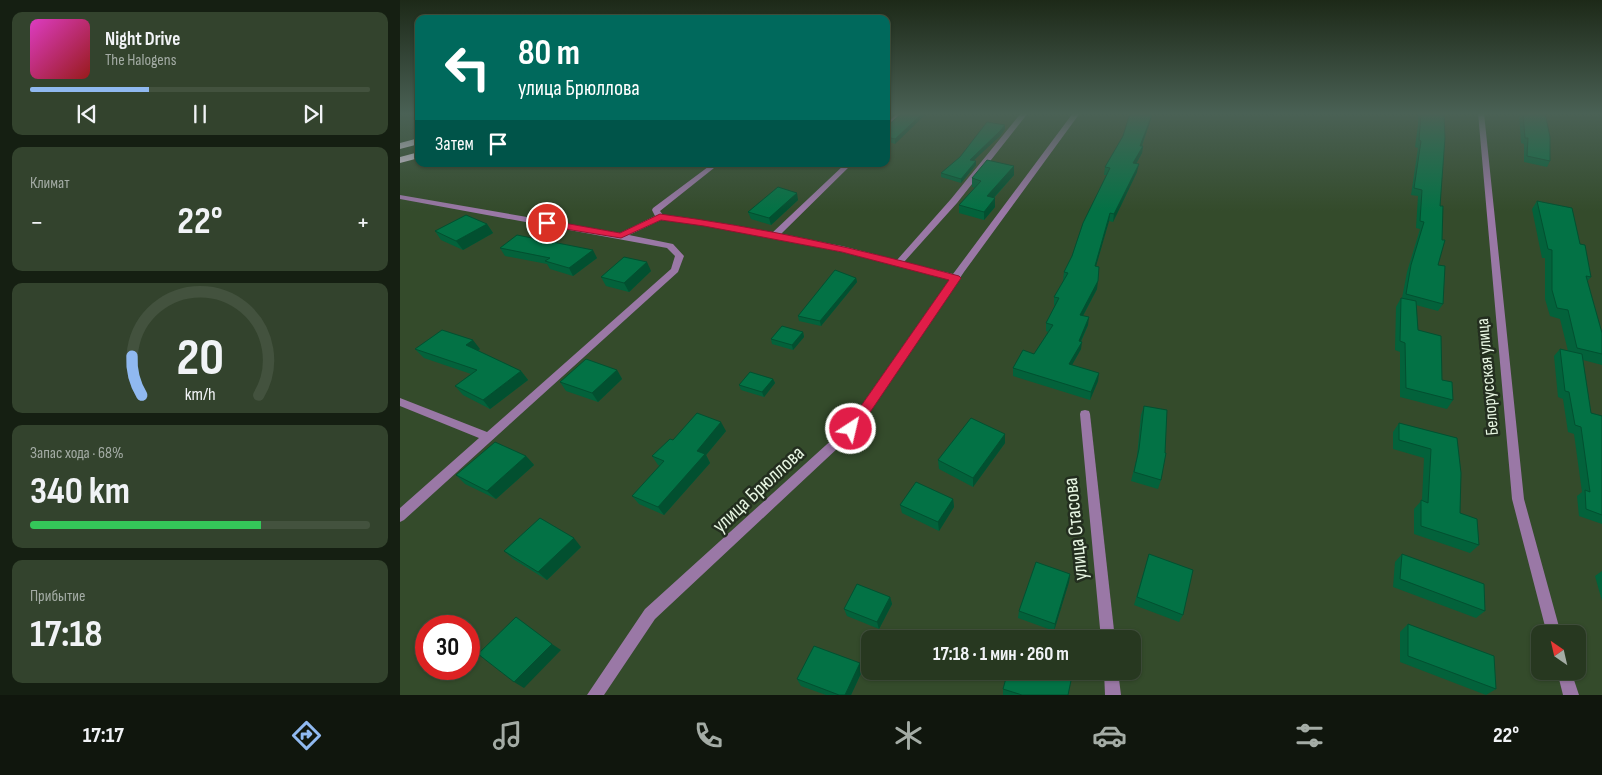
<!DOCTYPE html>
<html lang="ru">
<head>
<meta charset="utf-8">
<style>
	body { margin:0; font-family:"Sofia Sans Condensed",sans-serif; background:#33432d; color:#f1f3f6; height:100vh; display:flex; flex-direction:column; font-size:19px; white-space:nowrap }
	* { box-sizing:border-box; margin:0 }
	p { font-size:16px; color:#a4aca5 }
	.icon { flex:none; width:28px; height:28px; fill:none; stroke:currentColor; stroke-width:2; stroke-linecap:round; stroke-linejoin:round }
	.map { position:relative; flex:1; overflow:hidden }
	.details { display:flex; flex-direction:column; gap:12px; padding:12px; background:#151f12; width:400px }
	.details>* { flex:none }
	.banner { position:absolute; left:15px; top:15px; width:475px; height:152px; border-radius:10px; box-shadow:0 1px 4px #0004,0 0 0 1px #43523e; background:#00695c; color:#fff; overflow:hidden }
	.needle { width:32px; rotate:326deg }
	.tools { position:absolute; left:1131px; top:625px; display:grid; gap:10px }
	.tools a { display:grid; place-items:center; width:55px; height:55px; border-radius:10px; background:#273820; box-shadow:0 1px 4px #0004,0 0 0 1px #43523e; font-size:25px }
	.speed { position:absolute; left:15px; top:615px; display:flex; gap:10px; font-size:25px; font-weight:700; text-align:center }
	.speed>* { display:grid; place-content:center; width:65px; height:65px; border-radius:50%; background:#273820; box-shadow:0 1px 4px #0004,0 0 0 1px #43523e; line-height:1 }
	.speed .limit { border:8px solid #d22; background:#fff; color:#111 }
	.pin { position:absolute; display:grid; place-items:center; width:42px; height:42px; color:#fff; margin:-21px; border:2px solid #fff; border-radius:50%; box-shadow:0 1px 5px #0007 }
	.me { position:absolute; width:55px; margin:-28px; rotate:35deg; stroke-linejoin:round; filter:drop-shadow(0 0 4px #0008) }
	.turn { display:flex; align-items:center; gap:18px; height:105px; padding:0 20px; font-size:22px }
	.turn .icon { width:65px; height:65px; stroke-width:2.5 }
	.turn b { display:block; font-size:35px; line-height:42px }
	.then { display:flex; align-items:center; height:48px; padding:0 20px; background:#0003; gap:10px; font-size:19px }
	.big { font-size:38px; font-weight:700; line-height:1.1 }
	.details .tile { flex:1; display:flex; flex-direction:column; justify-content:center; gap:8px; min-width:0; padding:0 18px; border-radius:10px; background:#33432d }
	.details .dial { align-items:center; gap:0 }
	.dial svg { height:130px; overflow:visible; fill:none; stroke:#43523e; stroke-width:7; stroke-linecap:round; text-anchor:middle }
	.dial text { fill:#f1f3f6; stroke:none }
	.song { display:flex; align-items:center; gap:15px }
	.cover { width:60px; height:60px; border-radius:8px; background:linear-gradient(135deg,hsl(310 70% 55%),hsl(0 70% 35%)) }
	.played { height:5px; border-radius:2px; background:linear-gradient(90deg,#90b9f0 35%,#43523e 35%) }
	.keys { display:flex; justify-content:space-around; direction:ltr }
	.heat { display:flex; justify-content:space-between; align-items:center; font-size:28px; direction:ltr }
	.charge { height:8px; border-radius:4px; background:linear-gradient(90deg,#34c759 68%,#43523e 0) }
	.trip { position:absolute; left:461px; top:630px; width:280px; height:50px; border-radius:10px; background:#273820; box-shadow:0 1px 4px #0004,0 0 0 1px #43523e; font-weight:700; line-height:50px; text-align:center }
	.menu { display:flex; height:80px; justify-content:space-around; align-items:center; background:#10160d; color:#a4aca5 }
	.menu .icon { width:35px; height:35px }
	.menu .current { color:#90b9f0 }
	.menu b { font-size:22px; color:#f1f3f6 }
	main { display:flex; flex:1; min-height:0 }
	.map>svg:first-child { display:block }
	.lines { fill:none; stroke-linecap:round; stroke-linejoin:round }
	.street { fill:#9a78a6; fill-rule:evenodd }
	.highway { fill:#ecdbf1; fill-rule:evenodd }
	.wall { fill:#03623b }
	.shaded-wall { fill:#025030 }
	.building { fill:#037245; stroke:#025030 }
	.route { fill:#e11d48; stroke:#92132f }
	.labels { text-anchor:middle; stroke-width:5; stroke-linejoin:round; paint-order:stroke }
	.street-label { font-size:18px; fill:#e6f5e1; stroke:#232e1f }
	.near-street-label { font-size:21px; fill:#e6f5e1; stroke:#232e1f }
</style>
</head>
<body>
<main>
<section class="details">
<div class="tile">
<div class="song"><i class="cover"></i><div><b>Night Drive</b><p>The Halogens</p></div></div>
<div class="played"></div>
<div class="keys"><svg class="icon" aria-label="previous" viewBox="0 0 24 24"><path d="M18 5L8 12l10 7zM5 5v14"/></svg><svg class="icon" aria-label="pause" viewBox="0 0 24 24"><path d="M8 5v14M16 5v14"/></svg><svg class="icon" aria-label="next" viewBox="0 0 24 24"><path d="M6 5l10 7-10 7zM19 5v14"/></svg></div>
</div>
<div class="tile"><p>Климат</p>
<div class="heat"><a>−</a><b class="big">22°</b><a>+</a></div>
</div>
<div class="tile dial"><svg viewBox="0 0 100 80">
<path d="M14 69A42 42 0 1 1 86 69"/>
<path d="M14 69A42 42 0 0 1 8 45" stroke="#90b9f0"/>
<text x="50" y="56" font-size="32" font-weight="700">20</text>
<text x="50" y="72" font-size="11">km/h</text>
</svg></div>
<div class="tile"><p>Запас хода · 68%</p><b class="big">340 km</b><div class="charge"></div></div>
<div class="tile"><p>Прибытие</p><b class="big">17:18</b></div>
</section>
<div class="map">
<svg width="1202" height="695" viewBox="0 0 1202 695">
	<rect width="100%" height="100%" fill="#344b2b"/>
	<g class="lines">
		<g class="street">
			<path d="M498,113H505L486,130V124Z"/>
			<path d="M621,113H628L557,203L504,262L553,274L673,113H680L564,272L455,432L255,619L204,695H187L245,609L447,426L550,279L442,252L304,225L261,220L229,235L273,244L284,256L278,272L4,520L0,522V508L79,438L0,406V398L87,432L271,269L275,256L267,248L0,199V195L220,233L255,216L252,210L253,208L312,164H319L260,211L263,215L304,221L372,233L445,164H452L380,235L442,246L497,260L551,199Z"/>
			<path d="M1078,113H1084L1124,499L1161,634H1147L1112,499Z"/>
			<path d="M685,410L689,411L690,414L715,639H701L680,414L681,411Z"/>
			<path d="M704,671H718L721,695H705Z"/>
			<path d="M1157,671H1171L1179,695H1163Z"/>
		</g>
		<g class="highway">
			<path d="M19,138V144L0,149V143Z"/>
			<path d="M19,152V158L0,163V157Z"/>
		</g>
	</g>
	<g class="wall">
		<path d="M502,113L495,144L486,141V127Z"/>
		<path d="M1018,113H1044L1038,265L1043,304L1038,311L1016,305L1018,330L1042,380L1053,400L1047,409L1000,397V352L995,350L996,307L1001,298H1002L1007,272L1020,229L1016,228L1018,196L1011,195L1018,148L1015,147L1018,125Z"/>
		<path d="M1119,113H1145L1150,161L1147,167L1124,162V144L1121,143Z"/>
		<path d="M752,115L750,122L742,146H743L742,153L736,164L737,172L713,222L709,221L696,266L697,289L683,316L688,325L681,342V349L672,365L698,381L690,400L613,376V368L634,354L648,332L646,331V323L656,305H654V297L664,280H663L664,272L672,256L707,175H704L705,167Z"/>
		<path d="M605,129L600,136L573,160L576,165L561,183L541,177V173Z"/>
		<path d="M614,175L594,198H595V207L584,220L559,213V205L575,188L572,187V178Z"/>
		<path d="M398,200L371,225L351,219L348,212Z"/>
		<path d="M1137,201L1180,244L1191,277L1187,282L1202,333V365L1183,360L1191,413L1202,416V524L1179,516L1177,496L1182,492L1174,434L1168,432L1163,399L1158,397L1154,356L1160,349L1168,351L1160,319L1150,316L1145,299V258H1142L1132,209Z"/>
		<path d="M87,224L93,233L63,250L41,240L35,231Z"/>
		<path d="M100,248L197,258L173,276L150,269L147,264L105,256Z"/>
		<path d="M251,271L229,292L206,286L201,277Z"/>
		<path d="M456,278L457,282L421,326L399,321L398,316Z"/>
		<path d="M403,332L404,337L393,350L372,344L371,339Z"/>
		<path d="M15,349H80L78,351L121,371L128,380L90,409L63,395L55,386L71,374L24,358Z"/>
		<path d="M217,370L222,379L198,402L166,391L160,382Z"/>
		<path d="M373,379L375,383L364,397L341,390L339,385Z"/>
		<path d="M744,406L761,480L758,489L731,481L737,457L741,415Z"/>
		<path d="M999,423L1057,438L1060,513L1079,545L1070,553L1014,534V509L1022,500L1024,458L993,449V432Z"/>
		<path d="M326,431L306,455L310,463L264,515L239,504L232,496L260,466L258,465L252,456L273,440Z"/>
		<path d="M605,443L573,487L539,469L538,460Z"/>
		<path d="M126,456L134,465L96,499L65,484L56,475Z"/>
		<path d="M553,499L554,507L539,531L502,513L500,505Z"/>
		<path d="M181,547L147,580L113,559L104,551Z"/>
		<path d="M749,554L783,615L779,622L734,605Z"/>
		<path d="M1002,554L1085,611L1076,618L993,587L995,562Z"/>
		<path d="M1202,571V601L1195,576Z"/>
		<path d="M670,574L669,582L654,631L618,618L619,611Z"/>
		<path d="M490,597L492,604L479,629L447,616L444,609Z"/>
		<path d="M1008,624L1096,689L1086,695L1000,662V632Z"/>
		<path d="M463,669L451,695H426L401,686L397,679Z"/>
		<path d="M603,689L668,695H603Z"/>
	</g>
	<g class="shaded-wall">
		<path d="M490,113H495L486,121V117Z"/>
		<path d="M523,113H527L495,144V139Z"/>
		<path d="M752,115L750,122L739,153L743,146L742,153L732,171L733,163Z"/>
		<path d="M605,125V129L600,136L570,164V160Z"/>
		<path d="M576,161V165L561,183V179Z"/>
		<path d="M739,164L737,172L713,222L714,214Z"/>
		<path d="M614,166V175L587,205V196Z"/>
		<path d="M397,193L398,200L371,225L369,218Z"/>
		<path d="M595,198V207L584,220V212Z"/>
		<path d="M710,213L709,221L694,273L695,266Z"/>
		<path d="M87,224L93,233L63,250L56,241Z"/>
		<path d="M193,250L197,258L173,276L169,268Z"/>
		<path d="M247,262L251,271L229,292L224,283Z"/>
		<path d="M456,278L457,282L421,326L420,321Z"/>
		<path d="M698,281L697,289L679,323L680,315Z"/>
		<path d="M689,317L688,325L679,345L682,342L681,349L668,372L669,364Z"/>
		<path d="M403,332L404,337L393,350L392,345Z"/>
		<path d="M73,340L80,349L74,354L66,345Z"/>
		<path d="M217,370L222,379L198,402L192,393Z"/>
		<path d="M121,371L128,380L90,409L83,400Z"/>
		<path d="M699,373L698,381L690,400L691,392Z"/>
		<path d="M373,379L375,383L364,397L362,392Z"/>
		<path d="M321,422L326,431L306,455L310,463L264,515L258,507L297,451Z"/>
		<path d="M605,434V443L573,487V478Z"/>
		<path d="M126,456L134,465L96,499L87,491Z"/>
		<path d="M553,499L554,507L539,531L538,522Z"/>
		<path d="M174,538L181,547L147,580L138,572Z"/>
		<path d="M670,574L669,582L654,631L655,624Z"/>
		<path d="M490,597L492,604L479,629L477,622Z"/>
		<path d="M152,644L161,650L124,688L114,682Z"/>
		<path d="M460,663L463,669L451,695H445Z"/>
	</g>
	<g class="building">
		<path d="M502,113H523L495,139L486,137V127Z"/>
		<path d="M730,113H742L752,115L740,146H743L733,163L739,164L714,214L710,213L695,266L699,267L698,281L680,315L689,317L679,341L682,342L669,364L699,373L691,392L613,368L623,350L634,354L653,325L646,323L659,298L654,297L668,273L664,272L672,256L683,223L710,168L705,167L723,136Z"/>
		<path d="M1021,113H1044L1045,138L1040,206H1043L1042,240H1045L1038,265L1045,266L1043,304L1006,294L1011,265L1024,222L1020,221L1022,190L1014,188L1021,141L1019,140Z"/>
		<path d="M1123,113H1145L1150,137V161L1127,156L1128,138H1125Z"/>
		<path d="M587,122L605,125L600,131L570,160L576,161L561,179L541,173L560,157Z"/>
		<path d="M587,160L614,166L587,196L595,198L584,212L559,205L581,181L572,178Z"/>
		<path d="M378,187L397,193L369,218L348,212Z"/>
		<path d="M1137,201L1172,208L1180,244L1185,245L1191,277L1186,276L1202,333V354L1177,348L1168,310L1157,308L1152,290V250L1148,249Z"/>
		<path d="M66,215L87,224L56,241L35,231Z"/>
		<path d="M117,235L193,250L169,268L145,261L150,258L100,248Z"/>
		<path d="M224,257L247,262L224,283L201,277Z"/>
		<path d="M435,270L456,278L420,321L398,316Z"/>
		<path d="M1001,298L1016,301L1018,330L1041,336L1042,380L1052,382L1053,400L1006,388L1005,343L1000,341Z"/>
		<path d="M382,326L403,332L392,345L371,339Z"/>
		<path d="M42,330L73,340L66,345L121,371L83,400L55,386L77,370L15,349Z"/>
		<path d="M1160,349L1182,354L1191,413L1202,416V515L1186,509L1185,490L1190,492L1181,427L1175,425L1169,392L1165,391Z"/>
		<path d="M186,359L217,370L192,393L160,382Z"/>
		<path d="M350,372L373,379L362,392L339,385Z"/>
		<path d="M744,406L767,410L765,453H766L761,480L734,472L739,449Z"/>
		<path d="M297,413L321,422L297,451L305,454L258,507L232,496L264,461L252,456L270,439L273,440Z"/>
		<path d="M571,418L605,434L573,478L538,460Z"/>
		<path d="M999,423L1057,438L1061,473L1060,513L1077,519L1079,545L1021,526V500L1028,503L1031,449L999,440Z"/>
		<path d="M95,442L126,456L87,491L56,475Z"/>
		<path d="M516,482L553,499L538,522L500,505Z"/>
		<path d="M140,518L174,538L138,572L104,551Z"/>
		<path d="M749,554L793,570L783,615L737,597Z"/>
		<path d="M1002,554L1084,584L1085,611L1000,579Z"/>
		<path d="M636,562L670,574L655,624L619,611Z"/>
		<path d="M457,584L490,597L477,622L444,609Z"/>
		<path d="M116,617L152,644L114,682L78,654Z"/>
		<path d="M1008,624L1094,656L1096,689L1008,656Z"/>
		<path d="M414,646L460,663L445,695H439L397,679Z"/>
		<path d="M608,671H673L668,695H622L603,689Z"/>
	</g>
	<linearGradient id="sky" x2="0" y2="1"><stop stop-color="#1d2918"/><stop offset="0.54" stop-color="#4a6155"/><stop offset="1" stop-color="#4a6155" stop-opacity="0"/></linearGradient>
	<rect width="1202" height="211" fill="url(#sky)"/>
	<path class="route" d="M260,214C361,227 461,249 559,276L561,278L456,433H447L445,429L447,426L549,280L442,252L304,226L261,220L221,238L147,226L142,223L147,220L220,233Z"/>
	<g class="labels">
		<g class="street-label">
			<text transform="translate(1087 377) rotate(-95)" y="6">Белорусская улица</text>
		</g>
		<g class="near-street-label">
			<text transform="translate(358 489) rotate(-43)" y="7">улица Брюллова</text>
			<text transform="translate(675 529) rotate(-96)" y="7">улица Стасова</text>
		</g>
	</g>
</svg>
<div class="tools">
<a><svg class="needle" viewBox="-14 -14 28 28"><path d="M0-13l5 13h-10z" fill="#e53935"/><path d="M0 13l5-13h-10z" fill="#a4aca5"/></svg></a>
</div>
<div class="speed"><div class="limit">30</div></div>
<div class="pin" style="left:147px;top:223px;background:#d93025"><svg class="icon" aria-label="arrive" viewBox="0 0 24 24"><path d="M6 21V4h12l-3 4 3 4H6"/></svg></div>
<svg class="me" style="left:451px;top:429px" viewBox="-20 -20 40 40"><circle r="17" fill="#e11d48" stroke="#fff" stroke-width="3"/><path d="M0-11L8 9 0 5-8 9z" fill="#fff"/></svg>
<div class="trip">17:18 · 1 мин · 260 m</div>
<div class="banner">
<div class="turn"><svg class="icon" aria-label="left" viewBox="0 0 24 24"><path d="M17 20v-9H6M10 6l-5 5 5 5"/></svg><div><b>80 m</b>улица Брюллова</div></div>
<div class="then">Затем<svg class="icon" aria-label="arrive" viewBox="0 0 24 24"><path d="M6 21V4h12l-3 4 3 4H6"/></svg></div>
</div>
</div>
</main>
<nav class="menu">
<b>17:17</b>
<svg class="icon current" aria-label="directions" viewBox="0 0 24 24"><path d="M12 3l9 9-9 9-9-9zM9 14v-3h6M13 9l2 2-2 2"/></svg>
<svg class="icon" aria-label="music" viewBox="0 0 24 24"><path d="M9 18V5l10-2v13"/><circle cx="6" cy="18" r="3"/><circle cx="16" cy="16" r="3"/></svg>
<svg class="icon" aria-label="phone" viewBox="0 0 24 24"><path d="M5 4h4l2 5-3 2q2 4 5 5l2-3 5 2v4C11 20 4 13 5 4z"/></svg>
<svg class="icon" aria-label="climate" viewBox="0 0 24 24"><path d="M12 3v18M4 7l16 10M4 17L20 7"/></svg>
<svg class="icon" aria-label="car" viewBox="0 0 24 24"><path d="M5 17H2v-5l4-1 3-4h7l3 4 3 1v5h-3M9 17h6M6 11h13"/><circle cx="7" cy="17" r="2"/><circle cx="17" cy="17" r="2"/></svg>
<svg class="icon" aria-label="filters" viewBox="0 0 24 24"><path d="M4 7h16M4 17h16"/><circle cx="9" cy="7" r="2"/><circle cx="15" cy="17" r="2"/></svg>
<b>22°</b>
</nav>
</body>
</html>
